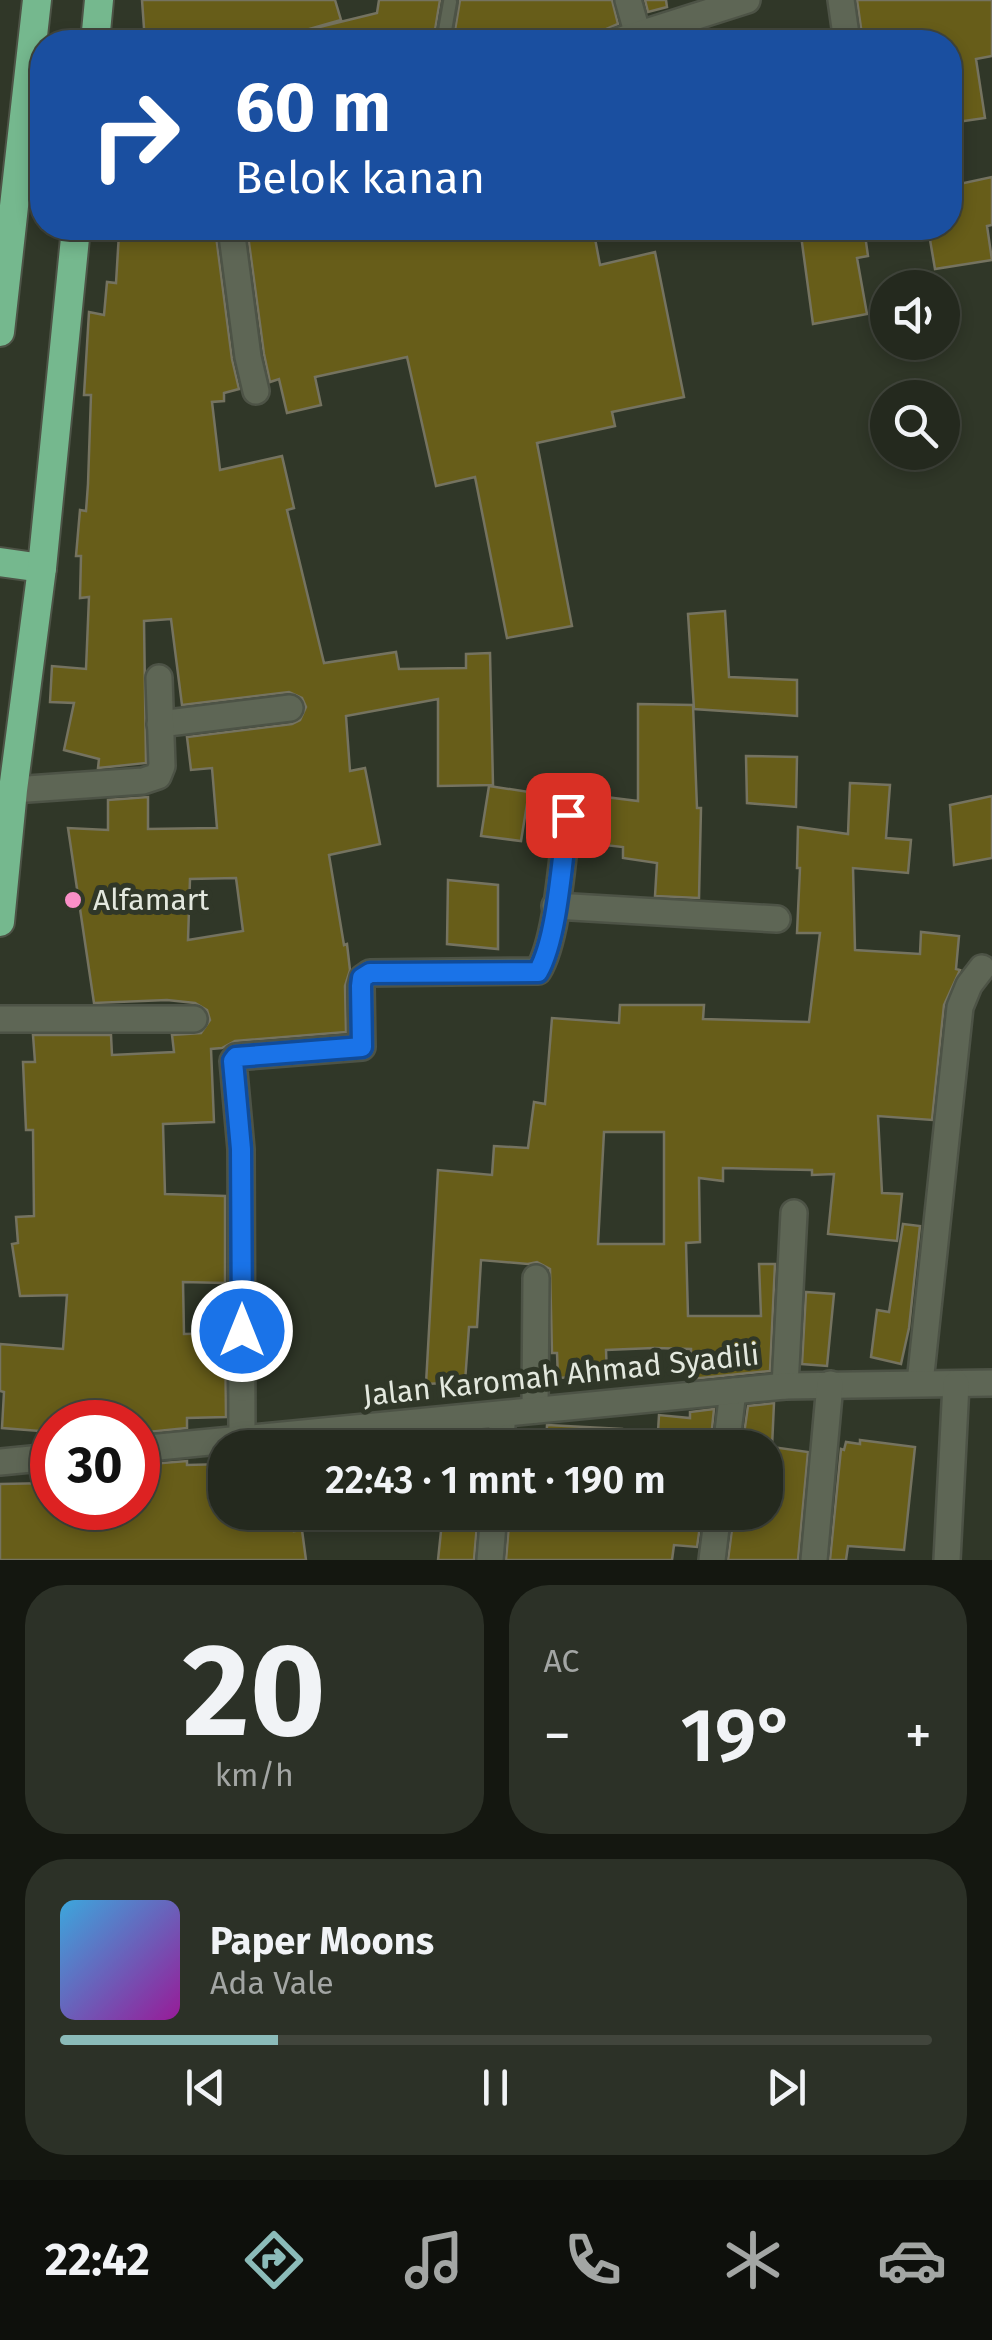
<!DOCTYPE html>
<html lang="id">
<head>
<meta charset="utf-8">
<style>
	body { margin:0; font-family:"Fira Sans",sans-serif; background:#2c3127; color:#f1f3f6; height:100vh; display:flex; flex-direction:column; font-size:38px; white-space:nowrap }
	* { box-sizing:border-box; margin:0 }
	p { font-size:32px; color:#a3a6a4 }
	.icon { flex:none; width:55px; height:55px; fill:none; stroke:currentColor; stroke-width:2; stroke-linecap:round; stroke-linejoin:round }
	.map { position:relative; height:1560px; overflow:hidden }
	.details { display:flex; flex-direction:column; gap:25px; padding:25px; background:#141710; flex:1 }
	.details>* { flex:none }
	.banner { position:absolute; left:30px; top:30px; width:932px; height:210px; border-radius:40px; box-shadow:0 5px 15px #0003,0 0 0 2px #41453c; background:#1a4fa0; color:#fff; overflow:hidden }
	.controls { position:absolute; left:870px; top:270px; display:grid; gap:20px }
	.controls a { display:grid; place-items:center; width:90px; height:90px; border-radius:50%; background:#24291e; box-shadow:0 5px 15px #0003,0 0 0 2px #41453c; font-size:50px }
	.speed { position:absolute; left:30px; top:1400px; display:flex; gap:20px; font-size:50px; font-weight:700; text-align:center }
	.speed>* { display:grid; place-content:center; width:130px; height:130px; border-radius:50%; background:#24291e; box-shadow:0 5px 15px #0003,0 0 0 2px #41453c; line-height:1 }
	.speed .limit { border:15px solid #d22; background:#fff; color:#111 }
	.pin { position:absolute; display:grid; place-items:center; width:85px; height:85px; color:#fff; margin:-42px; border-radius:20px; box-shadow:0 5px 15px #0006 }
	.me { position:absolute; width:110px; margin:-55px; rotate:0deg; stroke-linejoin:round; filter:drop-shadow(0 0 8px #0008) }
	.turn { display:flex; align-items:center; gap:35px; height:210px; padding:0 40px; font-size:45px }
	.turn .icon { width:130px; height:130px; stroke-width:2.5 }
	.turn b { display:block; font-size:70px; line-height:85px }
	.big { font-size:75px; font-weight:600; line-height:1.1 }
	.details .tile { flex:1; display:flex; flex-direction:column; justify-content:center; gap:15px; min-width:0; padding:0 35px; border-radius:40px; background:#2c3127 }
	.details .dial { align-items:center; gap:0 }
	.dial b { font-size:130px; line-height:1 }
	.song { display:flex; align-items:center; gap:30px }
	.cover { width:120px; height:120px; border-radius:15px; background:linear-gradient(135deg,hsl(200 70% 55%),hsl(300 70% 35%)) }
	.played { height:10px; border-radius:5px; background:linear-gradient(90deg,#8bbbb9 25%,#41453c 25%) }
	.keys { display:flex; justify-content:space-around; direction:ltr }
	.heat { display:flex; justify-content:space-between; align-items:center; font-size:55px; direction:ltr }
	.details .tiles { flex:1; display:grid; gap:25px; grid-template-columns:1fr 1fr }
	.tile:last-child { grid-column:span 2 }
	.trip { position:absolute; left:208px; top:1430px; width:575px; height:100px; border-radius:40px; background:#24291e; box-shadow:0 5px 15px #0003,0 0 0 2px #41453c; font-weight:600; line-height:100px; text-align:center }
	.tab-bar { display:flex; height:160px; justify-content:space-around; align-items:center; background:#0e100c; color:#a3a6a4 }
	.tab-bar .icon { width:70px; height:70px }
	.tab-bar .active { color:#8bbbb9 }
	.tab-bar b { font-size:45px; color:#f1f3f6 }
	.map>svg:first-child { display:block }
	.building { fill:#675d19; stroke:#757360; stroke-width:2.5; fill-rule:evenodd }
	.lines { fill:none; stroke-linecap:round; stroke-linejoin:round }
	.service-casing { stroke:#4d5346; stroke-width:18 }
	.minor-casing { stroke:#4d5346; stroke-width:30 }
	.trunk-casing { stroke:#4d5346; stroke-width:32 }
	.service { stroke:#5e6655; stroke-width:12 }
	.minor { stroke:#5e6655; stroke-width:25 }
	.trunk { stroke:#75b88e; stroke-width:28 }
	.route-casing { stroke:#114b97; stroke-width:25 }
	.route { stroke:#1a73e8; stroke-width:18 }
	.poi-dot { fill:#fa8fc7; stroke:#303728; stroke-width:4 }
	.labels { text-anchor:middle; stroke-width:10; stroke-linejoin:round; paint-order:stroke }
	.poi-label { font-size:30px; fill:#e3e8de; stroke:#303728; text-anchor:start }
	.street-label { font-size:30px; fill:#e3e8de; stroke:#303728 }
</style>
</head>
<body>
<div class="map">
<svg width="992" height="1560" viewBox="0 0 992 1560">
	<rect width="100%" height="100%" fill="#303728"/>
	<g class="building">
		<path d="M142,0H335L341,20L299,32L377,13L379,0H440L433,42H294L293,33L260,42H145Z"/>
		<path d="M460,0H612L618,24L604,30L600,37L578,42H557L554,32L513,42H453Z"/>
		<path d="M645,0H666L667,7L648,12Z"/>
		<path d="M857,0H992V56L976,59L985,118L950,123V42H863Z"/>
		<path d="M992,177V225L987,226L992,260L935,269L928,228H950V186Z"/>
		<path d="M123,228H215L232,359L239,389L224,393V401L212,402L220,470L282,456L294,508L287,510L324,663L396,652L399,669L466,668V654L490,653L493,785L438,786V699L346,716L350,771L365,768L380,844L329,855L344,945L347,944L350,970L345,986L346,1032L235,1041L222,1048L211,1049L214,1122L163,1124L165,1194L225,1196V1283L183,1282L184,1334L225,1333L226,1417L187,1418V1428L138,1433V1422H116V1408L69,1407L68,1422H52V1432L2,1428L4,1392L0,1391V1344L63,1349L67,1295L20,1296L12,1244L18,1243L16,1217L34,1216L33,1130H26L23,1062H35L33,1035H111L112,1055L174,1052L172,1035L201,1033L210,1020L207,1010L195,1003L167,1000L94,1003L68,828L108,830V800L148,797V829L217,828L212,768L191,770L187,737L292,724L300,720L306,707L302,698L289,692L182,705L171,619L144,621L146,763L98,768L99,759L64,750L74,703L50,702L52,666L86,669L89,597L80,598L81,556H76L80,510L86,511L88,484L91,395H84L89,312L104,315L107,282L116,283L119,233H124ZM236,878L243,931L188,940L190,879Z"/>
		<path d="M247,228H367L368,238L424,228H593L600,265L655,252L684,397L612,412L615,426L537,443L572,626L507,638L475,477L436,486L407,357L315,377L321,405L287,413L279,379L270,382L264,354Z"/>
		<path d="M800,228H864L868,256L857,258L867,314L813,324Z"/>
		<path d="M725,611L729,677L797,680V716L694,709L688,614Z"/>
		<path d="M638,704L693,705L697,808H701L699,898L655,896L657,863L623,858V847L595,844L597,796L638,801Z"/>
		<path d="M746,756L797,757L796,807L747,803Z"/>
		<path d="M850,783L890,785L886,838L911,840L908,873L853,868L855,950L920,954L921,932L959,936L956,969L960,970L944,1005L932,1120L878,1116L882,1193L902,1194L897,1241L828,1234L834,1174L812,1175V1170L723,1168V1181L699,1178L700,1242L686,1243L688,1316H761L759,1264H775L770,1371L691,1379V1349L654,1348L606,1350L607,1375L558,1378L557,1353H552L550,1269L537,1262L528,1264L481,1260L477,1327H469L465,1382L426,1384L438,1170L492,1175L494,1146L528,1148L534,1102L545,1104L552,1018L619,1023L620,1005H704L703,1019L809,1022L820,933H797L800,868H797L798,827L848,834ZM604,1132H664V1244H598Z"/>
		<path d="M489,786L529,792L521,841L481,836Z"/>
		<path d="M992,796V858L954,865L950,805Z"/>
		<path d="M448,880L498,885V949L447,944Z"/>
		<path d="M903,1224L920,1226L909,1328L901,1364L871,1357L877,1310L889,1312Z"/>
		<path d="M806,1292L834,1294L827,1366L802,1364Z"/>
		<path d="M774,1403L772,1447L808,1452L798,1560H728L734,1514L759,1517L760,1512H765L769,1448H742L748,1406Z"/>
		<path d="M714,1409L710,1448H657L659,1415L690,1418V1412Z"/>
		<path d="M547,1425L622,1429L621,1448H546Z"/>
		<path d="M860,1440L915,1447L904,1550L848,1546L846,1560H830L841,1449L844,1450L846,1442L860,1444Z"/>
		<path d="M187,1461V1465L225,1464V1512H292L294,1531L302,1530L306,1560H0V1484L52,1483V1508H138V1465Z"/>
		<path d="M443,1512H478L474,1560H438Z"/>
		<path d="M510,1512H702L697,1547L674,1545L672,1560H506Z"/>
	</g>
	<g class="lines">
		<defs>
			<path id="service" d="M443,42L450,2"/>
			<g id="minor">
				<path d="M628,0L638,35"/>
				<path d="M841,0L847,42"/>
				<path d="M615,42L747,0"/>
				<path d="M231,228L248,357L256,391"/>
				<path d="M160,724L290,708"/>
				<path d="M13,790L143,781L158,776L162,766L159,678"/>
				<path d="M555,906L777,919"/>
				<path d="M0,1019H194"/>
				<path d="M920,1383L960,1007L969,985L982,968"/>
				<path d="M785,1386L794,1213"/>
				<path d="M535,1410L536,1278"/>
				<path d="M242,1439L241,1149L233,1061L236,1057L362,1047L361,986L363,978L370,973L538,971C558,938 562,856 568,815"/>
				<path d="M500,1448L503,1414"/>
				<path d="M726,1448L733,1391"/>
				<path d="M138,1449L785,1386L992,1383"/>
				<path d="M0,1462L52,1457"/>
				<path d="M490,1560L494,1512"/>
				<path d="M712,1560L718,1512"/>
				<path d="M814,1560L830,1384"/>
				<path d="M947,1560L956,1384"/>
			</g>
			<g id="trunk">
				<path d="M95,42L99,0"/>
				<path d="M0,332L37,0"/>
				<path d="M0,562L42,568"/>
				<path d="M0,922L13,790L42,568L76,228"/>
			</g>
		</defs>
		<use href="#service" class="service-casing"/>
		<use href="#minor" class="minor-casing"/>
		<use href="#trunk" class="trunk-casing"/>
		<use href="#service" class="service"/>
		<use href="#minor" class="minor"/>
		<use href="#trunk" class="trunk"/>
	</g>
	<g class="lines">
		<defs>
			<path id="route" d="M242,1331L241,1149L233,1061L236,1057L362,1047L361,986L362,978L370,973L538,972C558,937 562,857 568,815"/>
		</defs>
		<use href="#route" class="route-casing"/>
		<use href="#route" class="route"/>
	</g>
	<circle class="poi-dot" cx="73" cy="900" r="10"/>
	<g class="labels">
		<g class="poi-label">
			<text x="93" y="910">Alfamart</text>
		</g>
		<g class="street-label">
			<text transform="translate(561 1375) rotate(-6)" y="10">Jalan Karomah Ahmad Syadili</text>
		</g>
	</g>
</svg>
<div class="controls">
<a><svg class="icon" aria-label="sound" viewBox="0 0 24 24"><path d="M4 9h4l5-4v14l-5-4H4zM17 9q2 3 0 6"/></svg></a>
<a><svg class="icon" aria-label="search" viewBox="0 0 24 24"><circle cx="10" cy="10" r="6"/><path d="M15 15l6 6"/></svg></a>
</div>
<div class="speed"><div class="limit">30</div></div>
<div class="pin" style="left:568px;top:815px;background:#d93025"><svg class="icon" aria-label="arrive" viewBox="0 0 24 24"><path d="M6 21V4h12l-3 4 3 4H6"/></svg></div>
<svg class="me" style="left:242px;top:1331px" viewBox="-20 -20 40 40"><circle r="17" fill="#1a73e8" stroke="#fff" stroke-width="3"/><path d="M0-11L8 9 0 5-8 9z" fill="#fff"/></svg>
<div class="trip">22:43 · 1 mnt · 190 m</div>
<div class="banner">
<div class="turn"><svg class="icon" aria-label="right" viewBox="0 0 24 24"><path d="M7 20v-9h11M14 6l5 5-5 5"/></svg><div><b>60 m</b>Belok kanan</div></div>
</div>
</div>
<section class="details">
<div class="tiles">
<div class="tile dial"><b>20</b><p>km/h</p></div>
<div class="tile"><p>AC</p>
<div class="heat"><a>−</a><b class="big">19°</b><a>+</a></div>
</div>
<div class="tile">
<div class="song"><i class="cover"></i><div><b>Paper Moons</b><p>Ada Vale</p></div></div>
<div class="played"></div>
<div class="keys"><svg class="icon" aria-label="previous" viewBox="0 0 24 24"><path d="M18 5L8 12l10 7zM5 5v14"/></svg><svg class="icon" aria-label="pause" viewBox="0 0 24 24"><path d="M8 5v14M16 5v14"/></svg><svg class="icon" aria-label="next" viewBox="0 0 24 24"><path d="M6 5l10 7-10 7zM19 5v14"/></svg></div>
</div>
</div>
</section>
<nav class="tab-bar">
<b>22:42</b>
<svg class="icon active" aria-label="directions" viewBox="0 0 24 24"><path d="M12 3l9 9-9 9-9-9zM9 14v-3h6M13 9l2 2-2 2"/></svg>
<svg class="icon" aria-label="music" viewBox="0 0 24 24"><path d="M9 18V5l10-2v13"/><circle cx="6" cy="18" r="3"/><circle cx="16" cy="16" r="3"/></svg>
<svg class="icon" aria-label="phone" viewBox="0 0 24 24"><path d="M5 4h4l2 5-3 2q2 4 5 5l2-3 5 2v4C11 20 4 13 5 4z"/></svg>
<svg class="icon" aria-label="climate" viewBox="0 0 24 24"><path d="M12 3v18M4 7l16 10M4 17L20 7"/></svg>
<svg class="icon" aria-label="car" viewBox="0 0 24 24"><path d="M5 17H2v-5l4-1 3-4h7l3 4 3 1v5h-3M9 17h6M6 11h13"/><circle cx="7" cy="17" r="2"/><circle cx="17" cy="17" r="2"/></svg>
</nav>
</body>
</html>
